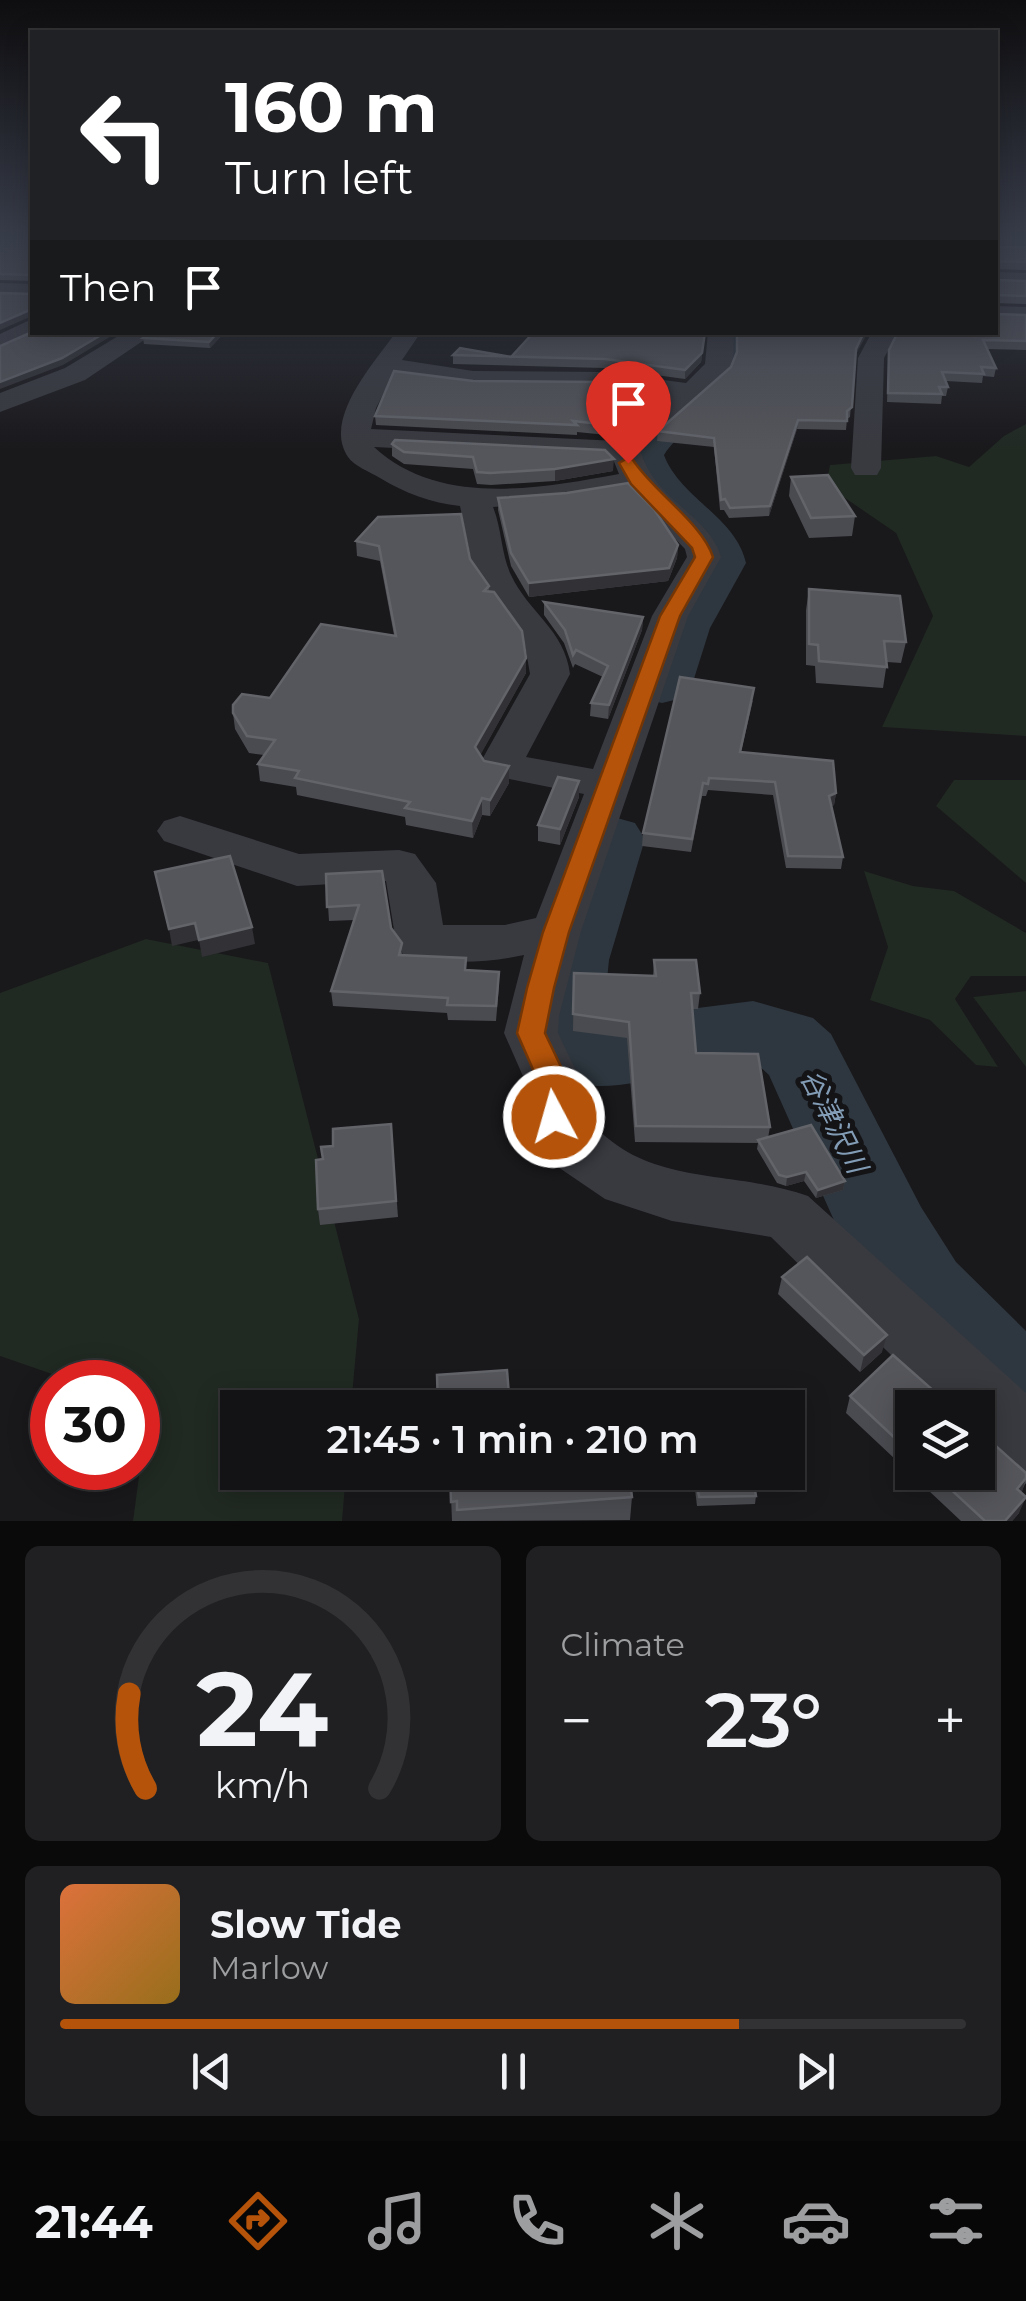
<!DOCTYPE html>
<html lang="en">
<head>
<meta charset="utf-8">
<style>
	body { margin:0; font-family:Montserrat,"Noto Sans JP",sans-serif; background:#202022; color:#f1f3f6; height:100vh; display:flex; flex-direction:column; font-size:38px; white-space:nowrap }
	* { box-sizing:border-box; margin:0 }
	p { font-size:32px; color:#9d9ea0 }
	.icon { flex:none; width:55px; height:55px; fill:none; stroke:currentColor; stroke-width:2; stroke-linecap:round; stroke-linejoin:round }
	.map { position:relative; height:1521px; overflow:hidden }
	.drawer { display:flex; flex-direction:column; gap:25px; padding:25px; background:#0a0a0b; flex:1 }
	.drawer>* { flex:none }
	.top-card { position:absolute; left:30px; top:30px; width:968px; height:305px; border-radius:0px; box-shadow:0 5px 25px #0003,0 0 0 2px #323234; background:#202124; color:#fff; overflow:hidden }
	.tools { position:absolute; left:895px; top:1390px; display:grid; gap:20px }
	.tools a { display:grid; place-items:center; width:100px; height:100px; border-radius:0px; background:#131214; box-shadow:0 5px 25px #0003,0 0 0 2px #323234; font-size:50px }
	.speed { position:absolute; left:30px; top:1360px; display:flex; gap:20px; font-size:50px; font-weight:700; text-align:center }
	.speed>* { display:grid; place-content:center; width:130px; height:130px; border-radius:50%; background:#131214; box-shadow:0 5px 25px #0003,0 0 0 2px #323234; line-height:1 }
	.speed .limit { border:15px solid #d22; background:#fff; color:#111 }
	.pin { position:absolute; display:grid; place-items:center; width:85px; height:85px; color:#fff; margin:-102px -42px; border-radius:50% 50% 50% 0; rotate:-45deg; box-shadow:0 0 10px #0007 }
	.pin .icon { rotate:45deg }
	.me { position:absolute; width:110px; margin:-55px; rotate:354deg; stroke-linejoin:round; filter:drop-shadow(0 0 8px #0008) }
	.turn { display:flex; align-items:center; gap:35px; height:210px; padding:0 30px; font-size:45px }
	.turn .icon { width:130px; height:130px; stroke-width:2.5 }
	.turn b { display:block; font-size:70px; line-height:85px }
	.then { display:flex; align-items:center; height:95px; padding:0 30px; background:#0003; gap:20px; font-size:38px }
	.big { font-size:75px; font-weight:600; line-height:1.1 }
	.drawer .tile { flex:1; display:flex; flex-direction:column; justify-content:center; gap:15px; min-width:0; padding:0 35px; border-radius:15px; background:#202022 }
	.drawer .dial { align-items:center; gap:0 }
	.dial svg { height:260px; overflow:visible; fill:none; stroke:#323234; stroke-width:7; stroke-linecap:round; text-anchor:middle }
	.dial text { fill:#f1f3f6; stroke:none }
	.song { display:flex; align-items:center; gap:30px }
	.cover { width:120px; height:120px; border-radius:15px; background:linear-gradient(135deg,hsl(20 70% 55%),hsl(40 70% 35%)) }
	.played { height:10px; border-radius:5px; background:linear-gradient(90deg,#b45309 75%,#323234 75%) }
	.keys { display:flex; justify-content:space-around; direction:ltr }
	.heat { display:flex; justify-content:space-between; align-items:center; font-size:55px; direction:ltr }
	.drawer .tiles { flex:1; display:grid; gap:25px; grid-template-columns:1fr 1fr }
	.tile:last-child { grid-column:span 2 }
	.trip { position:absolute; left:220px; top:1390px; width:585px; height:100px; border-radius:0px; background:#131214; box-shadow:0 5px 25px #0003,0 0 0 2px #323234; font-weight:600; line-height:100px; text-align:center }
	.menu { display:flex; height:160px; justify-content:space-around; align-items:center; background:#080708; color:#9d9ea0 }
	.menu .icon { width:70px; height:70px }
	.menu .current { color:#b45309 }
	.menu b { font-size:45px; color:#f1f3f6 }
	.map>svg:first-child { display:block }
	.green { fill:#202922 }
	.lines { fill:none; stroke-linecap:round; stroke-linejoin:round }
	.river { fill:#2e373f; fill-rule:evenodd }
	.minor { fill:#393a40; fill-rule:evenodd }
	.wall { fill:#4a4b50 }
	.shaded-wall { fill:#323236 }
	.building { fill:#55565b; stroke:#62646a; stroke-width:2.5 }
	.route { fill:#b45309; stroke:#753606; stroke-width:2.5 }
	.labels { text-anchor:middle; stroke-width:10; stroke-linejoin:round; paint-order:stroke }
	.water-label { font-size:28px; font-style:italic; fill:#829cb5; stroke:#141316 }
</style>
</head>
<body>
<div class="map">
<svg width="1026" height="1521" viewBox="0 0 1026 1521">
	<rect width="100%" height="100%" fill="#19181b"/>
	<g class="green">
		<path d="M1026,424V736L882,727L933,616L896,533L826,485L830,465L936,456L969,467L1004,436Z"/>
		<path d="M954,780H1026V883L936,806Z"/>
		<path d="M864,871L913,886L954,891L1026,933V976H971L955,999L998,1067L976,1065L930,1020L870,1000L888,947Z"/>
		<path d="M146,939L268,963L359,1319L351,1407L238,1408V1472L346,1473L342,1521H133L148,1409L138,1404V1382H75L0,1356V993Z"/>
		<path d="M1026,991V1067L973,997Z"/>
	</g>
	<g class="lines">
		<g class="river">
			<path d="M716,332H756C759,406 697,406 664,455C680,498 736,517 746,563L710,628L692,685L683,698L662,703L641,698L632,685C638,667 644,648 652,630C664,604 695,582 691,551L633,491L618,455L645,421L709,372L715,357Z"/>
			<path d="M610,816L635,823L645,839L609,960L603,1020L753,1001L813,1018L831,1034L921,1207L956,1262L1026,1331V1452L989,1437L978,1424V1408H963L888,1324L841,1236L769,1075L757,1064C705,1060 651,1087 598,1086C587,1086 572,1080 562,1075C480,1036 553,898 575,839L585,823Z"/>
		</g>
		<g class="minor">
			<rect x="995" y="239" width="31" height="13"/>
			<path d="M995,272L1026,273V287L995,286Z"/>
			<path d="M0,283L32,284V298L0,297Z"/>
			<path d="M995,306L1026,307V321L995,320Z"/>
			<path d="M32,319V332H41L0,352V334Z"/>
			<path d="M125,332H156L85,380L0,412V393L65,368Z"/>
			<path d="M396,332H421L402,360L473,371L604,372L686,383L705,364L708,332H734C733,342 734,355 732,364C725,389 661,427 641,452C654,500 709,515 721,557L688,616L581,931L559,1016L558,1033L585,1090L583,1112C641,1190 727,1167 808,1196L1026,1393V1484C989,1469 978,1446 978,1408H945L771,1237L672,1221L605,1199L558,1167L526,1117L529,1090L504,1033L524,955C488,963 439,965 403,954L396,942L386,881L297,886L164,841L157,831L164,821L180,816L299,854L399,850L415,854L436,883L443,925H505L536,918L584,794L485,774L479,765L530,674L525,645L474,573L460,506C431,503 405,493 380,478C370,472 354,466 348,457C322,419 375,362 396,332ZM393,375L473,387L604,388L668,397L637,419L618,441L371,429L376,408ZM374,447L613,459L619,474C538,489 439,507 374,447ZM629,491L685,549L687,557L652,616L593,769L526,757L570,674C565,630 528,612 511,575C501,554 502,529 493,507L566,502Z"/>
			<path d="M872,332H898L884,358L881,468L877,475H855L851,468L858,358Z"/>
		</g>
	</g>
	<g class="wall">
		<path d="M0,239H32V281L0,280Z"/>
		<path d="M995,247H1026V270L995,269Z"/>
		<path d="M995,280L1026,281V304L995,303Z"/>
		<path d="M1026,315V350L987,349L996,368L994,377L983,376L982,383L946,381L948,387L946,396H942L941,404L887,402L889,350Z"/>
		<path d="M225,332L210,348L144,344L143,338Z"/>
		<path d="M705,332L701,362L685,379L604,368L453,364V355L511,357Z"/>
		<path d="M736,354L855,356L850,417L847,419L846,430L797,429L769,516L729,518L724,510H720L714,447L657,441L658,431L731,367Z"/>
		<path d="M473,381L658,399L634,417L617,436L577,432V435L376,425L375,416Z"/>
		<path d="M392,444L613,471L555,481L491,485L477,484L473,469L404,464L392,456Z"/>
		<path d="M791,477L855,516L852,536L809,538L789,496Z"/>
		<path d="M498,498L678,545L677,558L668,581L529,597L511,566L498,510Z"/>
		<path d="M356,541L470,559L489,586V592L526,658V673L480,755L484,761L509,766V783L490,816L482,815L473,838L406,825L405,817L297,795L296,787L260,781L258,764L264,755L249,753L235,729L233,713L270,698L394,635L380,561L357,556Z"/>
		<path d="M809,589L906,642L901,663L887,662L883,688L816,683L815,666L806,665V610Z"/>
		<path d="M544,602L643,617L642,630L608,719L590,716L591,703L603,677L575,664L573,668L564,643L544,615Z"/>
		<path d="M753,700L741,752L836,793L834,805L831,806L843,857L841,869L786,868L773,795L708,790L706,796H702L691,852L642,846L643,833Z"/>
		<path d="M579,781V797L560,845L538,841V825Z"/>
		<path d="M326,874L391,928L403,955L467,970L499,986L496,1021L448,1020L447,1013L333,1006L331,991L354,920L329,921Z"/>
		<path d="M654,960L700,993L698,1009H692L696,1053L770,1127L768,1138L845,1181L843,1190L816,1198L804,1181L786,1186L777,1183L757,1149L758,1143L635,1142L627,1038L573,1031L574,973L653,976Z"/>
		<path d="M391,1124L398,1217L320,1225L318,1209L323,1159L333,1146Z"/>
		<path d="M782,1277L882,1352L860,1372L778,1294Z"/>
		<path d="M850,1396L912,1408V1472L1026,1473V1482L1021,1492L1019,1513L1012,1521H961L846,1413Z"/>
		<path d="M450,1472L632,1497L630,1520L452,1521Z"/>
		<path d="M693,1472H752L756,1496L755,1504L697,1506Z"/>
	</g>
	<g class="shaded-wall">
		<path d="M32,309V316L0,330V323Z"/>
		<path d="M106,332H118L63,365L0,389V382Z"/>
		<path d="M218,332H225L210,348L209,342Z"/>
		<path d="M705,332L701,362L685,379V370Z"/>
		<path d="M864,332H868L854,358L856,349Z"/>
		<path d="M659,390L658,399L634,417L617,436L618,426L635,407Z"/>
		<path d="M798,420L797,429L769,516L770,506Z"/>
		<path d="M614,459L613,471L555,481V469Z"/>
		<path d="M678,545L677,558L668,581L529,597V583Z"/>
		<path d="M643,617L642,630L608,719L609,705Z"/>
		<path d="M526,658V673L476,763L475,747Z"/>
		<path d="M509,766V783L490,816V800Z"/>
		<path d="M579,781V797L560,845V829Z"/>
		<path d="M836,793L834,805L827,809L829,796Z"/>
		<path d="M482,798V815L473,838L472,821Z"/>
		<path d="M195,923L198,940L172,946L169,929Z"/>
		<path d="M252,927L255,944L202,957L199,940Z"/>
		<path d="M806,1172L804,1181L786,1186L787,1177Z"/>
		<path d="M845,1181L843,1190L816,1198L818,1190Z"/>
		<path d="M887,1335L882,1352L860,1372L864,1355Z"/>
		<path d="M1026,1478L1022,1492L1010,1505L1017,1489Z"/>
		<path d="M1026,1497L1019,1513L1012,1521H1005Z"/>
	</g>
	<g class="building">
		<path d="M0,239H32V275L0,274Z"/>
		<path d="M995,247H1026V262L995,261Z"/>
		<path d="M995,280L1026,281V296L995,295Z"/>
		<path d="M0,293L32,294V313V309L0,323Z"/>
		<path d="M995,314L1026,315V341L983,340L996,368L981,367L984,374L942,372L948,387H939L942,394L888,393L889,350L898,332H995Z"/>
		<path d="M32,332H106L62,358L0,382V346Z"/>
		<path d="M151,332H218L209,342L143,338Z"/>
		<path d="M534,332H705L702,353L685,370L605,359L453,355L460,348L511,357Z"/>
		<path d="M737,332H864L856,349L852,407L847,411V421L798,420L770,506L730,508L725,499L721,500L714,438L658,431L731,367L737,352Z"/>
		<path d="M394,371L473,381L604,382L659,390L635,407L618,426L573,421L577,425L375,416Z"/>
		<path d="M395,440L605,450L614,459L555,469L490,473L477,472L473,457L404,452L392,444Z"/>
		<path d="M828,475L855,516L811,518L791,477Z"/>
		<path d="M628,483L654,509L678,545L669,568L529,583L511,553L498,498L567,493Z"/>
		<path d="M461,514L470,559L489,586L484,591L494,592L522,631L526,658L475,747L484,761L509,766L490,800L482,798L472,821L405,808L410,802L295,778L299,771L258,764L275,740L247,736L233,713V705L242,694L270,698L321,624L396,636L379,546L356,541L378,517Z"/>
		<path d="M809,589L900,596L906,642L884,641L887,667L819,661L818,645L809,644Z"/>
		<path d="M544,602L643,617L609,705L591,703L608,666L576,650L573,655L565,630Z"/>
		<path d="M680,677L754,688L740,752L833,761L836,793L829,796L843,857L788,856L775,782L709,778L708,784L703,783L692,839L643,833Z"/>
		<path d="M558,777L579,781L560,829L538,825Z"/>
		<path d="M230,856L252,927L199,940L195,923L169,929L155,872Z"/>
		<path d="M382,871L391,928L402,943L399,955L466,958L465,970L499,972L496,1006L447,1005L448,998L331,991L359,905L327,907L326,874Z"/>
		<path d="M654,960H696L700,993H691L696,1053L758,1054L770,1127L636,1126L629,1022L573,1014L574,973L656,976Z"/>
		<path d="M391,1124L396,1201L318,1209L316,1160L323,1159L321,1147L333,1146V1129Z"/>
		<path d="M811,1125L845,1181L818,1190L806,1172L787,1177L779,1175L758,1140Z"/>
		<path d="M807,1257L887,1335L864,1355L782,1277Z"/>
		<path d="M893,1355L953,1408H912V1454L850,1396Z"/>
		<path d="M507,1370L510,1408H438L437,1375Z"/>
		<path d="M596,1403L597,1408H520Z"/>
		<path d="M978,1430L1026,1473V1478L1017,1489L1026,1497L1005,1521H985L932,1472H978Z"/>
		<path d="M450,1472H629L632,1497L457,1510V1501L451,1502Z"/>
		<path d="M695,1472H752L756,1496L699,1497Z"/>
	</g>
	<linearGradient id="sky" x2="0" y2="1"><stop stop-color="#0e0d0f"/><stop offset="0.53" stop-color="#383d4a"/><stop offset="1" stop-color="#383d4a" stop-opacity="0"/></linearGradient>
	<rect width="1026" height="452" fill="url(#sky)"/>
	<path class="route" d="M628,458L633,460C654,492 702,523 713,557L680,616L569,932L554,988L545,1033L572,1090L565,1125L554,1129L543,1125L539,1117L542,1090L517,1033L527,988L543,932L660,616L695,557L692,548L631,484L619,463Z"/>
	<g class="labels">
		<g class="water-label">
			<text transform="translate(834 1121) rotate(63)" y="10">谷津沢川</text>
		</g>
	</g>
</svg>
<div class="tools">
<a><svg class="icon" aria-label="layers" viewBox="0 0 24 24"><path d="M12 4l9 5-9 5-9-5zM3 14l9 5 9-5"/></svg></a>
</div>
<div class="speed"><div class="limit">30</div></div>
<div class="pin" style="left:628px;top:463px;background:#d93025"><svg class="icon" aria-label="arrive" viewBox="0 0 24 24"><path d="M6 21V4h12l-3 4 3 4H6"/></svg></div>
<svg class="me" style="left:554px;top:1117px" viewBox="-20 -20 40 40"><circle r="17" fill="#b45309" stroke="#fff" stroke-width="3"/><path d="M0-11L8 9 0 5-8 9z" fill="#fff"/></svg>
<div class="trip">21:45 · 1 min · 210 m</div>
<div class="top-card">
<div class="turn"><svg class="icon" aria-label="left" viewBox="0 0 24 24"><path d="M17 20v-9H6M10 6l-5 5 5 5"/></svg><div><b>160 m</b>Turn left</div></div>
<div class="then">Then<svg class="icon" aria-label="arrive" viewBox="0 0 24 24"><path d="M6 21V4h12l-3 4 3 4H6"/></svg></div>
</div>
</div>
<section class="drawer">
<div class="tiles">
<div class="tile dial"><svg viewBox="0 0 100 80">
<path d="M14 69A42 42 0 1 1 86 69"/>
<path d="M14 69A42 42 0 0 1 9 40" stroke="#b45309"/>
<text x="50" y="56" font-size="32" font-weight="700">24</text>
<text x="50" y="72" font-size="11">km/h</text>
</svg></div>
<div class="tile"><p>Climate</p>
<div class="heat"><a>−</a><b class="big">23°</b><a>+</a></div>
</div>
<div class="tile">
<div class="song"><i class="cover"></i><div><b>Slow Tide</b><p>Marlow</p></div></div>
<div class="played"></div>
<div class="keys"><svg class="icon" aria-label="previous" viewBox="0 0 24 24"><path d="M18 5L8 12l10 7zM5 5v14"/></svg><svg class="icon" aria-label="pause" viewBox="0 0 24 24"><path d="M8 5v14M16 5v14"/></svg><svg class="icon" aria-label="next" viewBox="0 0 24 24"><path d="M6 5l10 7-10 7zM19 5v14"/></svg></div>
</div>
</div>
</section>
<nav class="menu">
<b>21:44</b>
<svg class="icon current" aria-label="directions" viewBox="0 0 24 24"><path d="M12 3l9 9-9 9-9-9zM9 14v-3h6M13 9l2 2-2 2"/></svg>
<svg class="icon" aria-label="music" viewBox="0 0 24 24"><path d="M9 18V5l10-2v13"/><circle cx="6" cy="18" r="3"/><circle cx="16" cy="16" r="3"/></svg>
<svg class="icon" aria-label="phone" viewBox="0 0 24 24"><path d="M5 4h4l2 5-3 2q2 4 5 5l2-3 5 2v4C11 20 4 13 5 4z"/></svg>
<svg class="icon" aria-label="climate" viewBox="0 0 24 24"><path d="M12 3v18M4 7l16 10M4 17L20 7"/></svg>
<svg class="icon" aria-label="car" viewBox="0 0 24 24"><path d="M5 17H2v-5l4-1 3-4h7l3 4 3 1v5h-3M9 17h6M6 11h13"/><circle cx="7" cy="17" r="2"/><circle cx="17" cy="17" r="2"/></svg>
<svg class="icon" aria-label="filters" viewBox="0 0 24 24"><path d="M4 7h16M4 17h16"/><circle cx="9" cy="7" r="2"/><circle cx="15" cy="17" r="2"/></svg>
</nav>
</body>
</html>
